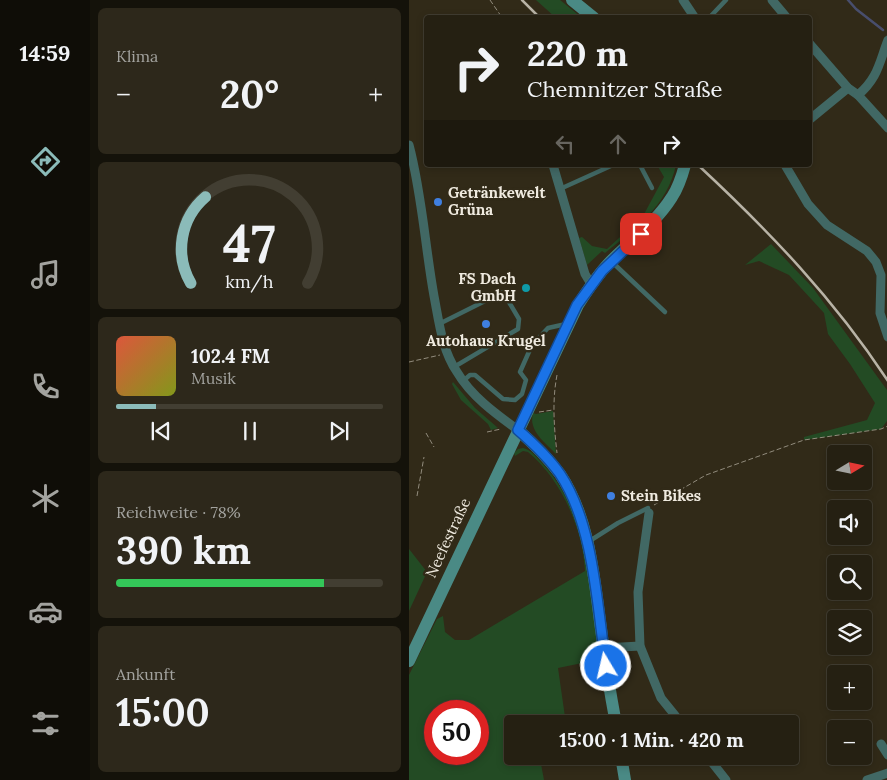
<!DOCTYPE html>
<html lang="de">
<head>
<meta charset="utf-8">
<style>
	body { margin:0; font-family:Lora,serif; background:#2d281b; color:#f1f3f6; height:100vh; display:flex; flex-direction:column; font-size:19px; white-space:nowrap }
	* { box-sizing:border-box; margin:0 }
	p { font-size:16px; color:#a3a39f }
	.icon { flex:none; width:28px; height:28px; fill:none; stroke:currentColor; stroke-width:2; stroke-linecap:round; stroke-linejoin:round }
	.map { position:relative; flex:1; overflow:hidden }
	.panel { display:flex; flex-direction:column; gap:8px; padding:8px; background:#14120a; width:319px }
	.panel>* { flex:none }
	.hud { position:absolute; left:15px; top:15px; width:388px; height:152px; border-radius:5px; box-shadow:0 2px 8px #0003,0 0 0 1px #423e32; background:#252012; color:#f1f3f6; overflow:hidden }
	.needle { width:32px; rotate:80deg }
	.buttons { position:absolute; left:418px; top:445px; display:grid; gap:10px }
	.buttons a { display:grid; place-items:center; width:45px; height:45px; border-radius:5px; background:#252012; box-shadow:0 2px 8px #0003,0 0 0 1px #423e32; font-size:25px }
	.speed { position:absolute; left:15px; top:700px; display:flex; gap:10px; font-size:25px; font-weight:700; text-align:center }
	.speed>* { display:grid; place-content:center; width:65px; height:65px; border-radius:50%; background:#252012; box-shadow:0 2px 8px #0003,0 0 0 1px #423e32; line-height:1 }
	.speed .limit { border:8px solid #d22; background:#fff; color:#111 }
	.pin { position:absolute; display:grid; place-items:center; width:42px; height:42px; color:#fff; margin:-21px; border-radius:10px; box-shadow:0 2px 8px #0006 }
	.me { position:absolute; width:55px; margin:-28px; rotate:351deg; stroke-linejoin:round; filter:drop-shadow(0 0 4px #0008) }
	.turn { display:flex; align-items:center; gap:18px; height:105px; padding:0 20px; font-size:22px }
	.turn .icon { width:65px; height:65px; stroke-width:2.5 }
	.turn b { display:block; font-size:35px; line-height:42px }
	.lanes { display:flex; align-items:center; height:48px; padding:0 20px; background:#0003; justify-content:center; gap:25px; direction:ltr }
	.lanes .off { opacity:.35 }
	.big { font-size:38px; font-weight:700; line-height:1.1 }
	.panel .card { flex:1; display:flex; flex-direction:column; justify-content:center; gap:8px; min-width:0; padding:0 18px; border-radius:8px; background:#2d281b }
	.panel .dial { align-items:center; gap:0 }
	.dial svg { height:130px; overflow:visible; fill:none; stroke:#423e32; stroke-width:7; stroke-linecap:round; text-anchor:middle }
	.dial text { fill:#f1f3f6; stroke:none }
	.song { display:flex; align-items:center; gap:15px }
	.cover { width:60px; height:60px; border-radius:8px; background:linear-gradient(135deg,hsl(10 70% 55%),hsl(70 70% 35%)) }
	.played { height:5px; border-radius:2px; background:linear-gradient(90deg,#8bbbb9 15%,#423e32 15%) }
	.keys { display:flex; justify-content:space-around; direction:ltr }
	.heat { display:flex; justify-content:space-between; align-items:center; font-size:28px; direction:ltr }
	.charge { height:8px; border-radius:4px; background:linear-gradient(90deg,#34c759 78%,#423e32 0) }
	.trip { position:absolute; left:95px; top:715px; width:295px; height:50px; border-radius:5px; background:#252012; box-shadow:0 2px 8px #0003,0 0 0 1px #423e32; font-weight:700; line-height:50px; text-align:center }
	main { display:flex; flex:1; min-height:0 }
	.dock { display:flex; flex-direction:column; width:90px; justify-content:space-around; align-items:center; background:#0f0d07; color:#a3a39f }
	.dock .icon { width:35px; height:35px }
	.dock .on { color:#8bbbb9 }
	.dock b { font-size:22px; color:#f1f3f6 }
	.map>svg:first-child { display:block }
	.green { fill:#234b24; fill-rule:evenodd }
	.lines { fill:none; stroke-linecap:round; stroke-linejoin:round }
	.stream { stroke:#484e6d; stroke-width:2.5 }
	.path { stroke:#928c7d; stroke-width:1; stroke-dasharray:5 2.5; stroke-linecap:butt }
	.lane { stroke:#416864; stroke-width:4.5 }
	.street { stroke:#416864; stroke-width:9 }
	.secondary { stroke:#4a8a85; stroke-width:12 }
	.rail { stroke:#b8b3a6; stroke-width:2.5 }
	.route-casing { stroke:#114b97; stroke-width:12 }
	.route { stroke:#1a73e8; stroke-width:9 }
	.shop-dot { fill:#3f7fe0; stroke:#312a18; stroke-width:2 }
	.culture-dot { fill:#0f9aa8; stroke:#312a18; stroke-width:2 }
	.labels { text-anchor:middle; stroke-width:5; stroke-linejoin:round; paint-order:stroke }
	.poi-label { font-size:15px; font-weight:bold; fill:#efeadf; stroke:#312a18; text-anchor:start }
	.street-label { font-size:15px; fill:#efeadf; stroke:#312a18 }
</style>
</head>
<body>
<main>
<nav class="dock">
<b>14:59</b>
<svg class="icon on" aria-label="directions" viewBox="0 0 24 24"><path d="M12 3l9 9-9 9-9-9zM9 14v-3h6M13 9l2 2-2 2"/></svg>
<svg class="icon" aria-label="music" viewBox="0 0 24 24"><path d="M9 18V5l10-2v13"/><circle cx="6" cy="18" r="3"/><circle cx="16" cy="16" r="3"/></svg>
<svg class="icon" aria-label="phone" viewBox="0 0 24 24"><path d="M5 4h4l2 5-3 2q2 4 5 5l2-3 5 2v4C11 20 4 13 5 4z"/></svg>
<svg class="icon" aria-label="climate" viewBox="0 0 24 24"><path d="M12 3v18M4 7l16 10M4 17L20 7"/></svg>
<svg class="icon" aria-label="car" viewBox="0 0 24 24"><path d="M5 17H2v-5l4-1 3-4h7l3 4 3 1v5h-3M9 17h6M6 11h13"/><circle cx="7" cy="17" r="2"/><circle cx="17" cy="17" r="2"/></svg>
<svg class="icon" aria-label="filters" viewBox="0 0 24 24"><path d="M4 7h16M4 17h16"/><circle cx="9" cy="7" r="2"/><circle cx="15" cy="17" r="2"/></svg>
</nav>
<section class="panel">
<div class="card"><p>Klima</p>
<div class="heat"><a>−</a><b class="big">20°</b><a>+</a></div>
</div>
<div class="card dial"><svg viewBox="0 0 100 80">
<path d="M14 69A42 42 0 1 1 86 69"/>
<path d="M14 69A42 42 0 0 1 23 16" stroke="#8bbbb9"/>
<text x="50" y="56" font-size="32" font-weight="700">47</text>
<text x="50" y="72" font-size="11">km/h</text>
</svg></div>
<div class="card">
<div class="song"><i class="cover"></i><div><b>102.4 FM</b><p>Musik</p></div></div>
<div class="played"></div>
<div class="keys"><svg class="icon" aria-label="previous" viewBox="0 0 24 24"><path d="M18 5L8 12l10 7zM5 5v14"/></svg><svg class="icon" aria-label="pause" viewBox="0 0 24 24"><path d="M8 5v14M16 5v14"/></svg><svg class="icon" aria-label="next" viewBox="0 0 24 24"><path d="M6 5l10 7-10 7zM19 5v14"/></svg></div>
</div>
<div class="card"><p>Reichweite · 78%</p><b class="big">390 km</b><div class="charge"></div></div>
<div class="card"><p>Ankunft</p><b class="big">15:00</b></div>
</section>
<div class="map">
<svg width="479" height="780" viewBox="0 0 479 780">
	<rect width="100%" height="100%" fill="#312a18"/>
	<g class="green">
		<path d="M127,0H151L172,17H146Z"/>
		<path d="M248,165H267C258,206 227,228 196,253L193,251L178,265L170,238L173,237L183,246L198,249L234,216L255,177Z"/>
		<path d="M362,244L404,288L478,390V421L472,429L395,440V437L458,420L466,403L441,364L419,334L415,313L380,275L350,261L336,265Z"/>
		<path d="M44,382L66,408L89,428L82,430L79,424L52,400L43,384Z"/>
		<path d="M144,411L147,454C136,442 119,431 124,413L127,414Z"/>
		<path d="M114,448C123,450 128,458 134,464C180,514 182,593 191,656L188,660L149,668L157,724H104V756L162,757L132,764L135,780H0V675L28,619L34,616L36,632L46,640H60L176,571C174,529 152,479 119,452L114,451L106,456L105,453L109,449ZM26,711H69V754H26Z"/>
		<path d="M0,549L18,572L0,611Z"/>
	</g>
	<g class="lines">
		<path class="stream" d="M439,0L447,9L474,30"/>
		<g class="path">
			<path d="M81,0L92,16L96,18"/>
			<path d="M0,362L31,355"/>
			<path d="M148,375C143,401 145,427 148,453"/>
			<path d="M130,412L144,410"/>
			<path d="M78,432L92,429"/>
			<path d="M17,433L25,447"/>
			<path d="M8,496L15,457"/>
			<path d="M245,505L297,475L395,440L472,429L479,426"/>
		</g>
		<g class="lane">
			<path d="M300,18L317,0"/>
			<path d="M231,165L243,188"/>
			<path d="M151,189L204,165"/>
			<path d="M203,262L256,312"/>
			<path d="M30,324L94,292L110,319L109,329L45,367"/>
			<path d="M54,381L61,375H66L94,399L106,400L113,394L117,380L111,372L123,345L139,328L157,324"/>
			<path d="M179,542L209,523L239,508"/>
		</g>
		<g class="street">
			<path d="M274,0L286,18"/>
			<path d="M363,0L378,18"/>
			<path d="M400,43L439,88L449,95L479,128"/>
			<path d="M449,95C469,78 470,63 479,40"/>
			<path d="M400,120L439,88"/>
			<path d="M0,145C13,194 16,246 25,296C30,322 33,350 48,372C62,396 87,414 109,430"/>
			<path d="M144,165L176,274L182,284"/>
			<path d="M376,165L399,204L418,225L458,251L467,262L472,275L471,313L479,337"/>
			<path d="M240,513L229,592L231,646L252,698L273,724"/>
			<path d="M195,648L231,646"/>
			<path d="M472,744L479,755"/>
			<path d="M298,756L317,780"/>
			<path d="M458,780L479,773"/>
		</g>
		<g class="secondary">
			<path d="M163,0L185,18"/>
			<path d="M109,430C124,443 139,458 151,474C181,519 185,578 192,629C196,661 201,692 207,724"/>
			<path d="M0,661L169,305C178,291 187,277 199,264C220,242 246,224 263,197C269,188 273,176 276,165"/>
			<path d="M212,756L216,780"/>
		</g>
		<g class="rail">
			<path d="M113,0L131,18"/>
			<path d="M289,165C361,232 425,299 479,381"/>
		</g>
	</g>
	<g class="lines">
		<defs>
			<path id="route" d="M197,666C188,606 185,525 151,474C139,457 124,443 109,430L168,305L193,271L232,234"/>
		</defs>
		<use href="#route" class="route-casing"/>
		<use href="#route" class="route"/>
	</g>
	<g class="shop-dot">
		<circle cx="29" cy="202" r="5"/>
		<circle cx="77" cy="324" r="5"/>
		<circle cx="202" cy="496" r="5"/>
	</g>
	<circle class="culture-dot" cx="117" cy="288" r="5"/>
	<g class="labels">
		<g class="poi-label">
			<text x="39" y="198">Getränkewelt<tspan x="39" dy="17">Grüna</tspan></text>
			<text x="107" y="284" text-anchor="end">FS Dach<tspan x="107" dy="17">GmbH</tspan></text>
			<text x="77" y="346" text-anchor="middle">Autohaus Krugel</text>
			<text x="212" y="501">Stein Bikes</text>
		</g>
		<g class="street-label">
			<text transform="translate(39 538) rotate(-65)" y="5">Neefestraße</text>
		</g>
	</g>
</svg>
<div class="buttons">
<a><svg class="needle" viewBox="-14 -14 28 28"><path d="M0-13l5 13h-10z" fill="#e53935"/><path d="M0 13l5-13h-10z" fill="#a3a39f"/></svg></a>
<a><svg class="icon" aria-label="sound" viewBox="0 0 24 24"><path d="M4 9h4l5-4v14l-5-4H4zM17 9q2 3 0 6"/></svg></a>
<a><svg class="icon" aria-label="search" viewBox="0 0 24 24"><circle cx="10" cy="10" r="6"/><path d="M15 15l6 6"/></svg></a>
<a><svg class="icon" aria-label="layers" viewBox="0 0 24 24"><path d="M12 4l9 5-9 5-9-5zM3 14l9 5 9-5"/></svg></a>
<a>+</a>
<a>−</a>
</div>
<div class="speed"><div class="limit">50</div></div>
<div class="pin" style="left:232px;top:234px;background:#d93025"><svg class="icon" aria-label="arrive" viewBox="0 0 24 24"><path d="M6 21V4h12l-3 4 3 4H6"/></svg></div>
<svg class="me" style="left:197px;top:666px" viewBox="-20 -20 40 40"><circle r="17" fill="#1a73e8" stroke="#fff" stroke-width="3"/><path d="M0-11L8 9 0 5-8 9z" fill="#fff"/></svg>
<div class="trip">15:00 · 1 Min. · 420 m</div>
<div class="hud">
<div class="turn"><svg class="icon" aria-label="right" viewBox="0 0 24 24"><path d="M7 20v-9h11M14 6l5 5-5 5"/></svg><div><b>220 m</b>Chemnitzer Straße</div></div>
<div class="lanes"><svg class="icon off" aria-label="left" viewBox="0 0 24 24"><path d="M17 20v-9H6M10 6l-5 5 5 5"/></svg><svg class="icon off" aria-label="ahead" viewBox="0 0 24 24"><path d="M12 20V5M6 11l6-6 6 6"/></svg><svg class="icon" aria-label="right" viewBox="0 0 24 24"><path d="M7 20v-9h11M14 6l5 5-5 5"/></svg></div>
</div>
</div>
</main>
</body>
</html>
